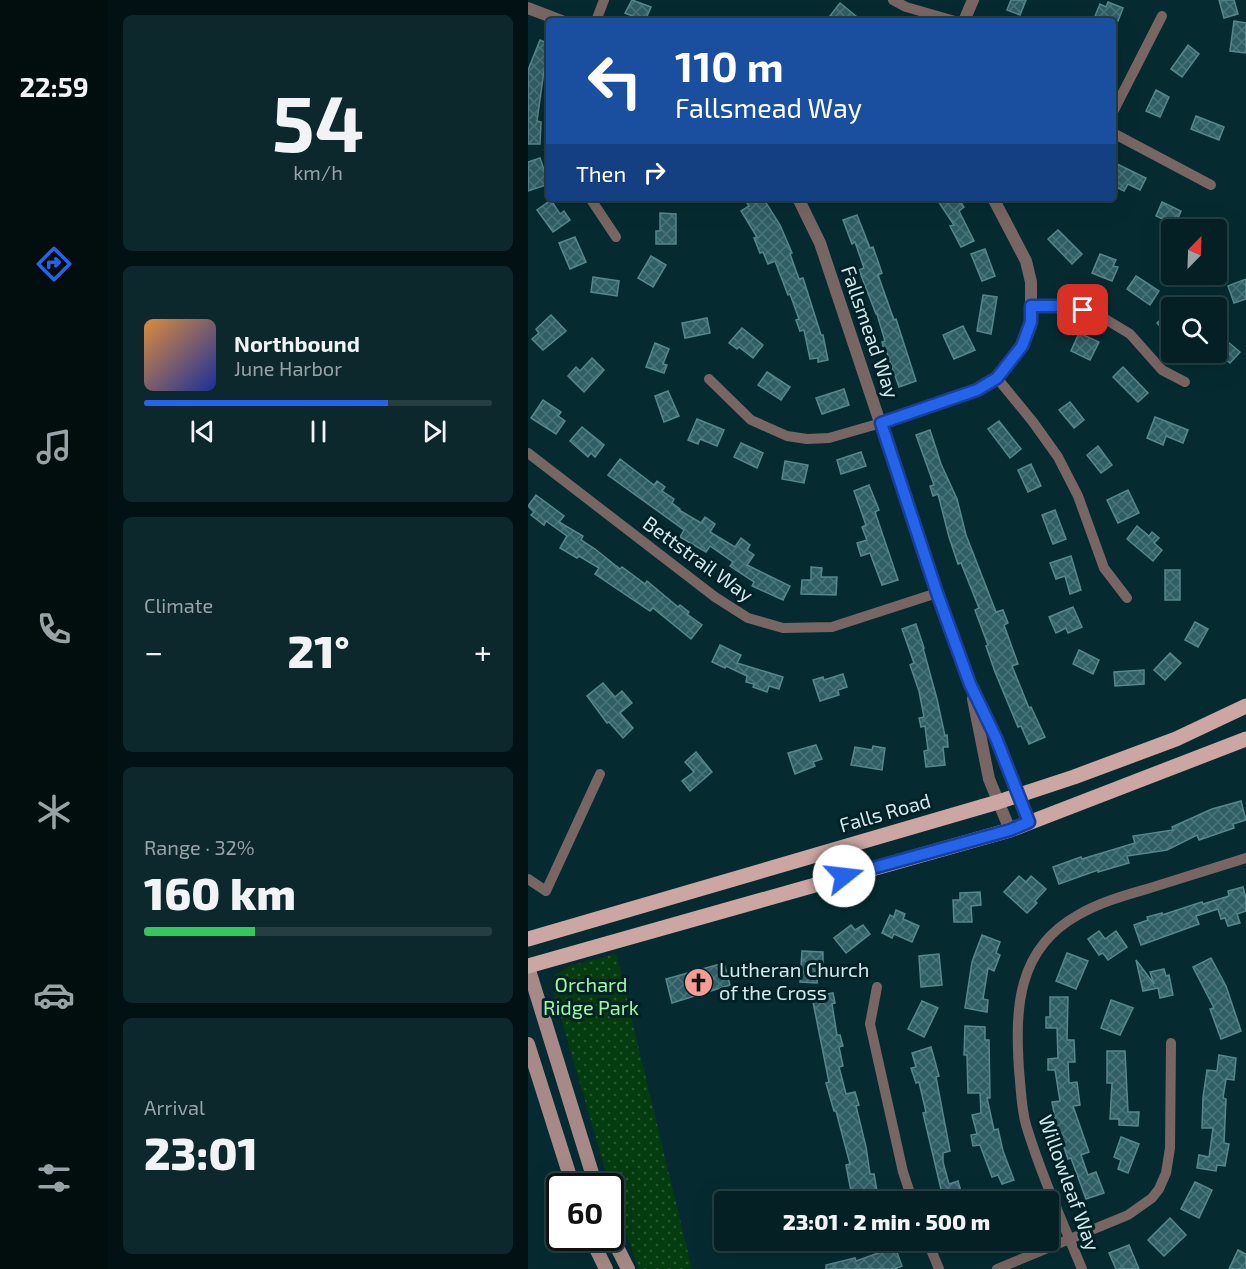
<!DOCTYPE html>
<html lang="en">
<head>
<meta charset="utf-8">
<style>
	body { margin:0; font-family:"Exo 2",sans-serif; background:#0d282c; color:#f1f3f6; height:100vh; display:flex; flex-direction:column; font-size:22px; white-space:nowrap }
	* { box-sizing:border-box; margin:0 }
	p { font-size:20px; color:#97a3a6 }
	.icon { flex:none; width:33px; height:33px; fill:none; stroke:currentColor; stroke-width:2; stroke-linecap:round; stroke-linejoin:round }
	.map { position:relative; flex:1; overflow:hidden }
	.drawer { display:flex; flex-direction:column; gap:15px; padding:15px; background:#021214; width:420px }
	.drawer>* { flex:none }
	.guide { position:absolute; left:18px; top:18px; width:570px; height:183px; border-radius:6px; box-shadow:0 6px 24px #0002,0 0 0 2px #253e41; background:#1a4fa0; color:#fff; overflow:hidden }
	.needle { width:39px; rotate:23deg }
	.fabs { position:absolute; left:633px; top:219px; display:grid; gap:12px }
	.fabs a { display:grid; place-items:center; width:66px; height:66px; border-radius:6px; background:#042024; box-shadow:0 6px 24px #0002,0 0 0 2px #253e41; font-size:30px }
	.speed { position:absolute; left:18px; top:1173px; display:flex; gap:12px; font-size:30px; font-weight:700; text-align:center }
	.speed>* { display:grid; place-content:center; width:78px; height:78px; border-radius:50%; background:#042024; box-shadow:0 6px 24px #0002,0 0 0 2px #253e41; line-height:1 }
	.speed .limit { border:3px solid #111; border-radius:9px; background:#fff; color:#111 }
	.pin { position:absolute; display:grid; place-items:center; width:51px; height:51px; color:#fff; margin:-26px; border-radius:12px; box-shadow:0 3px 9px #0006 }
	.me { position:absolute; width:66px; margin:-33px; rotate:74deg; stroke-linejoin:round; filter:drop-shadow(0 0 4px #0008) }
	.turn { display:flex; align-items:center; gap:21px; height:126px; padding:0 30px; font-size:27px }
	.turn .icon { width:78px; height:78px; stroke-width:2.5 }
	.turn b { display:block; font-size:42px; line-height:51px }
	.then { display:flex; align-items:center; height:57px; padding:0 30px; background:#0003; gap:12px; font-size:22px }
	.big { font-size:45px; font-weight:800; line-height:1.1 }
	.drawer .widget { flex:1; display:flex; flex-direction:column; justify-content:center; gap:9px; min-width:0; padding:0 21px; border-radius:9px; background:#0d282c }
	.drawer .dial { align-items:center; gap:0 }
	.dial b { font-size:78px; line-height:1 }
	.song { display:flex; align-items:center; gap:18px }
	.cover { width:72px; height:72px; border-radius:9px; background:linear-gradient(135deg,hsl(30 70% 55%),hsl(230 70% 35%)) }
	.played { height:6px; border-radius:3px; background:linear-gradient(90deg,#2563eb 70%,#253e41 70%) }
	.keys { display:flex; justify-content:space-around; direction:ltr }
	.heat { display:flex; justify-content:space-between; align-items:center; font-size:33px; direction:ltr }
	.charge { height:9px; border-radius:4px; background:linear-gradient(90deg,#34c759 32%,#253e41 0) }
	.trip { position:absolute; left:186px; top:1191px; width:345px; height:60px; border-radius:6px; background:#042024; box-shadow:0 6px 24px #0002,0 0 0 2px #253e41; font-weight:800; line-height:60px; text-align:center }
	main { display:flex; flex:1; min-height:0 }
	.menu { display:flex; flex-direction:column; width:108px; justify-content:space-around; align-items:center; background:#020d0e; color:#97a3a6 }
	.menu .icon { width:42px; height:42px }
	.menu .current { color:#2563eb }
	.menu b { font-size:27px; color:#f1f3f6 }
	.map>svg:first-child { display:block }
	.park { fill:url(#park-dots) }
	.building { fill:url(#building-cross-hatch); stroke:#57878d; stroke-width:1.5 }
	.lines { fill:none; stroke-linecap:round; stroke-linejoin:round }
	.minor { stroke:#786664; stroke-width:10 }
	.tertiary { stroke:#786664; stroke-width:12 }
	.secondary { stroke:#a78a87; stroke-width:14 }
	.primary { stroke:#cba6a2; stroke-width:15 }
	.route-casing { stroke:#184099; stroke-width:15 }
	.route { stroke:#2563eb; stroke-width:10 }
	.labels { text-anchor:middle; stroke-width:6; stroke-linejoin:round; paint-order:stroke }
	.street-label { font-size:20px; fill:#d1e9ec; stroke:#002226 }
	.poi-label { font-size:20px; fill:#d1e9ec; stroke:#002226; text-anchor:start }
	.park-label { font-size:20px; fill:#9bfaa1; stroke:#002226 }
</style>
</head>
<body>
<main>
<nav class="menu">
<b>22:59</b>
<svg class="icon current" aria-label="directions" viewBox="0 0 24 24"><path d="M12 3l9 9-9 9-9-9zM9 14v-3h6M13 9l2 2-2 2"/></svg>
<svg class="icon" aria-label="music" viewBox="0 0 24 24"><path d="M9 18V5l10-2v13"/><circle cx="6" cy="18" r="3"/><circle cx="16" cy="16" r="3"/></svg>
<svg class="icon" aria-label="phone" viewBox="0 0 24 24"><path d="M5 4h4l2 5-3 2q2 4 5 5l2-3 5 2v4C11 20 4 13 5 4z"/></svg>
<svg class="icon" aria-label="climate" viewBox="0 0 24 24"><path d="M12 3v18M4 7l16 10M4 17L20 7"/></svg>
<svg class="icon" aria-label="car" viewBox="0 0 24 24"><path d="M5 17H2v-5l4-1 3-4h7l3 4 3 1v5h-3M9 17h6M6 11h13"/><circle cx="7" cy="17" r="2"/><circle cx="17" cy="17" r="2"/></svg>
<svg class="icon" aria-label="filters" viewBox="0 0 24 24"><path d="M4 7h16M4 17h16"/><circle cx="9" cy="7" r="2"/><circle cx="15" cy="17" r="2"/></svg>
</nav>
<section class="drawer">
<div class="widget dial"><b>54</b><p>km/h</p></div>
<div class="widget">
<div class="song"><i class="cover"></i><div><b>Northbound</b><p>June Harbor</p></div></div>
<div class="played"></div>
<div class="keys"><svg class="icon" aria-label="previous" viewBox="0 0 24 24"><path d="M18 5L8 12l10 7zM5 5v14"/></svg><svg class="icon" aria-label="pause" viewBox="0 0 24 24"><path d="M8 5v14M16 5v14"/></svg><svg class="icon" aria-label="next" viewBox="0 0 24 24"><path d="M6 5l10 7-10 7zM19 5v14"/></svg></div>
</div>
<div class="widget"><p>Climate</p>
<div class="heat"><a>−</a><b class="big">21°</b><a>+</a></div>
</div>
<div class="widget"><p>Range · 32%</p><b class="big">160 km</b><div class="charge"></div></div>
<div class="widget"><p>Arrival</p><b class="big">23:01</b></div>
</section>
<div class="map">
<svg width="718" height="1269" viewBox="0 0 718 1269">
	<defs>
		<pattern id="park-dots" width="8" height="8" patternUnits="userSpaceOnUse" patternTransform="scale(1.5)"><rect width="8" height="8" fill="#043c0f"/><path d="M2 2h.1M6 6h.1" fill="none" stroke="#285832" stroke-width="1.8" stroke-linecap="round"/></pattern>
		<pattern id="building-cross-hatch" width="8" height="8" patternUnits="userSpaceOnUse" patternTransform="scale(1.5)"><rect width="8" height="8" fill="#2f5e64"/><path d="M0 0l8 8M0 8l8-8" fill="none" stroke="#4c757a"/></pattern>
	</defs>
	<rect width="100%" height="100%" fill="#052b30"/>
	<path class="park" d="M88,954L164,1269H111L85,1197L25,990L28,975L41,966Z"/>
	<g class="building">
		<path d="M104,0L123,7L117,21L97,13Z"/>
		<path d="M483,0H498L492,15L479,10Z"/>
		<path d="M691,0H706L710,14L696,18Z"/>
		<path d="M580,2L595,8L590,21H565L572,4L578,7Z"/>
		<path d="M312,3L334,21H298Z"/>
		<path d="M706,21L718,23V53L702,51Z"/>
		<path d="M12,40L21,44V65L18,72L16,71L9,121L13,122L12,144H0V70Z"/>
		<path d="M660,45L671,54L654,77L643,69Z"/>
		<path d="M628,90L641,97L632,117L618,111Z"/>
		<path d="M668,116L696,127L691,140L663,129Z"/>
		<path d="M12,158L21,184L0,191V162Z"/>
		<path d="M585,162L618,178L612,190L600,184L596,191L586,186L589,180L585,178Z"/>
		<path d="M216,198H235L252,225L264,253L262,254L271,279L275,278L293,335H295L300,360L290,362V358L282,359L276,330L272,331L268,320L271,319L262,294L260,295L247,261L240,264L235,252L232,253L226,238L229,237L213,211L221,206Z"/>
		<path d="M408,198H430L436,207L431,211L446,241L433,247L422,226L426,225Z"/>
		<path d="M23,200L32,214L36,211L42,220L25,232L9,210Z"/>
		<path d="M634,202L653,211L647,225L628,216Z"/>
		<path d="M132,213L148,214V244H128V231H132Z"/>
		<path d="M329,215L342,248L345,247L354,273L350,275L366,320L368,319L388,381L371,387L358,350H356L354,342L357,341L349,314H348L331,270L336,268L327,242L324,244L315,220Z"/>
		<path d="M530,230L554,254L544,264L520,239Z"/>
		<path d="M47,237L58,262L42,269L31,243Z"/>
		<path d="M457,249L467,276L454,281L443,254Z"/>
		<path d="M572,254L588,260L585,266L590,267L584,281L564,273Z"/>
		<path d="M123,256L138,265L125,287L110,278Z"/>
		<path d="M608,276L631,291L622,305L599,289Z"/>
		<path d="M65,277L91,281L89,296L63,292Z"/>
		<path d="M718,279V299L706,303L700,286Z"/>
		<path d="M455,295L469,297L463,334L449,331Z"/>
		<path d="M644,310V339L629,323Z"/>
		<path d="M23,315L38,331L15,350L4,339L11,333L8,329Z"/>
		<path d="M179,318L182,333L157,338L154,323Z"/>
		<path d="M435,326L447,350L426,359L415,335Z"/>
		<path d="M214,328L235,345L225,358L211,347L209,349L201,343Z"/>
		<path d="M688,332L712,352L702,363L688,352Z"/>
		<path d="M551,333L571,342L562,360L543,351Z"/>
		<path d="M127,343L141,349L135,364L139,365L136,373L118,367Z"/>
		<path d="M64,358L76,370L56,392L40,376L48,367L52,371Z"/>
		<path d="M595,367L620,393L610,402L585,377Z"/>
		<path d="M239,372L262,387L253,400L230,385Z"/>
		<path d="M316,389L321,405L294,414L288,398Z"/>
		<path d="M140,391L151,416L136,422L127,396Z"/>
		<path d="M15,400L33,412L30,416L37,421L28,434L3,418Z"/>
		<path d="M542,402L556,420L546,428L531,410Z"/>
		<path d="M627,417L660,430L655,443L638,436L635,445L619,438Z"/>
		<path d="M169,419L196,430L189,446L172,439L170,444L160,440Z"/>
		<path d="M471,421L493,449L482,458L460,429Z"/>
		<path d="M54,427L76,445L67,457L63,453L60,457L42,441Z"/>
		<path d="M402,430L413,464L429,499L438,535L468,612L475,610L480,623L476,625L490,664L484,666L501,708L503,707L517,737L501,744L493,726L490,727L467,672L458,646L460,645L447,610L451,608L433,563L430,564L421,537L410,494L405,496L402,486L406,485L388,435Z"/>
		<path d="M213,443L235,453L229,468L206,457Z"/>
		<path d="M570,446L584,465L573,473L559,455Z"/>
		<path d="M333,452L338,466L313,474L309,460Z"/>
		<path d="M92,459L126,485L129,481L137,487L134,491L146,499L144,503L152,509L151,510L173,523L177,517L187,524L182,532L207,547L213,538L222,545L219,550L226,555L219,565L262,586L255,600L224,586L226,582L202,566L205,562L182,546L178,552L152,537L156,530L80,475Z"/>
		<path d="M257,461L280,465L276,483L254,479Z"/>
		<path d="M503,464L513,486L500,492L490,470Z"/>
		<path d="M341,485L351,510L347,512L370,580L354,585L342,553L333,556L329,543L339,540L334,527L338,525L326,491Z"/>
		<path d="M600,490L611,513L590,523L579,500Z"/>
		<path d="M8,495L36,516L31,522L55,536L53,540L67,549L92,569L94,567L117,584L119,581L150,607L152,605L161,612L159,614L174,625L163,639L125,608L122,611L67,574L71,568L51,556L49,558L32,548L39,536L18,521L16,525L3,515L6,512L0,506Z"/>
		<path d="M527,510L538,539L525,544L514,515Z"/>
		<path d="M609,526L621,536L624,532L631,538L626,543L634,550L625,561L599,539Z"/>
		<path d="M543,556L553,590L542,594L537,576L528,579L522,563Z"/>
		<path d="M283,567L294,568L293,577H309L308,595L273,594L274,580H283Z"/>
		<rect x="637" y="570" width="15" height="30"/>
		<path d="M545,607L554,627L540,633L538,628L528,633L521,617Z"/>
		<path d="M667,622L680,629L670,647L657,640Z"/>
		<path d="M388,624L396,648H395L409,699L417,736L419,735L420,747H415L417,765L398,767L396,751L400,750L397,726L393,727L391,718L396,717L391,691L382,665L386,663L374,629Z"/>
		<path d="M192,645L213,655L209,663L255,677L251,689L241,686L239,692L225,687L226,684L218,682L219,676L198,666L197,668L184,662Z"/>
		<path d="M551,650L571,660L565,674L545,664Z"/>
		<path d="M642,653L653,663L637,680L626,670Z"/>
		<path d="M616,670V684L587,686L586,672Z"/>
		<path d="M315,674L319,687L310,690L311,695L292,701L285,680L295,677L296,680Z"/>
		<path d="M75,683L87,697L94,691L104,703L92,713L105,728L95,738L81,722L79,723L59,696Z"/>
		<path d="M288,745L294,759L285,762L287,766L267,774L260,753Z"/>
		<path d="M345,746L357,748L354,770L323,765L327,747L344,750Z"/>
		<path d="M168,752L184,772L162,791L154,781L166,772L157,762Z"/>
		<path d="M713,801L718,820L705,824L706,828L671,840L669,835L639,850L599,856L601,863L570,872V870L531,884L525,867L553,857L554,859L607,843L605,836L645,830L644,827L684,809Z"/>
		<path d="M491,876L498,882L503,876L518,889L507,901L509,903L499,913L476,892Z"/>
		<path d="M715,887L718,898V911L709,914L712,923L700,926L697,918L693,919L690,909L668,916L671,924L613,945L606,925L620,920L619,917L634,913V915L674,902L675,904L701,896L700,891Z"/>
		<path d="M452,892L453,905L443,906L444,922H426L425,900H432V893Z"/>
		<path d="M368,910L377,914L375,919L391,926L384,942L366,934L364,938L354,933L362,915L366,917Z"/>
		<path d="M323,925L327,930L335,925L342,934L318,953L306,938Z"/>
		<path d="M571,931L577,939L588,931L599,947L580,960L575,953L571,955L560,939Z"/>
		<path d="M454,935L472,942L468,953L472,955L466,971L460,968L455,999L460,1000L459,1012L437,1008L444,962Z"/>
		<path d="M274,951L295,952V963H291L289,983L272,982Z"/>
		<path d="M539,953L560,961L548,989L528,981Z"/>
		<path d="M411,954L414,985L393,987L391,956Z"/>
		<path d="M683,958L698,986L713,1031L693,1039L682,1009L686,1008L665,967Z"/>
		<path d="M608,960L626,984L622,972L636,969L638,976L641,975L645,995L632,998L630,988L615,991Z"/>
		<path d="M196,963L202,985L144,1003L138,979Z"/>
		<path d="M305,993L307,1003L304,1004L309,1035H312L315,1046L311,1047L315,1066L311,1067L318,1094L327,1092L331,1105L328,1106L338,1147L342,1174H346L351,1202H325L318,1165L322,1164L308,1111H306L298,1083L301,1082L284,997Z"/>
		<path d="M522,997H540L539,1040H546L547,1062H540L541,1083L549,1082L552,1105L545,1106L561,1152L553,1155L560,1175L568,1172L576,1193L558,1199L543,1158L540,1159L528,1124L524,1102L532,1101L527,1070H520V1059L530,1058L529,1028H518V1017H522Z"/>
		<path d="M583,1000L605,1008L592,1035L573,1028Z"/>
		<path d="M394,1001L410,1008L396,1037L380,1029Z"/>
		<path d="M437,1026L457,1027V1040H461L462,1098H459L466,1130L470,1129L475,1151L486,1180L474,1184L470,1175L464,1177L452,1145L445,1146L443,1135L449,1134L444,1115L453,1113L452,1093H440L439,1055H436Z"/>
		<path d="M403,1047L411,1076L408,1077L422,1151L415,1153V1162L421,1184L430,1181L436,1202H416L395,1113L398,1112L391,1082L388,1083L383,1068L388,1067L384,1053Z"/>
		<path d="M579,1051H597L600,1112H611L610,1126L591,1125V1119H582L584,1083H579Z"/>
		<path d="M691,1055L708,1058L706,1080L698,1079L695,1098L698,1099L696,1143L701,1144L697,1166L689,1165L688,1171L669,1168L671,1155L681,1157L685,1128H674L675,1097L679,1070L689,1071Z"/>
		<path d="M593,1137L611,1144L600,1173L590,1169L593,1160L586,1157Z"/>
		<path d="M667,1182L684,1190L671,1218L653,1209Z"/>
		<path d="M642,1218L658,1235L636,1256L620,1240Z"/>
		<path d="M601,1245L611,1269H588L581,1253Z"/>
		<path d="M367,1247L374,1266L367,1269H298V1265L327,1258L328,1261Z"/>
		<path d="M710,1250L718,1254V1269H701Z"/>
	</g>
	<g class="lines">
		<g class="minor">
			<path d="M365,0L378,7L427,21"/>
			<path d="M68,21L76,0"/>
			<path d="M585,112L634,16"/>
			<path d="M585,133L683,185"/>
			<path d="M62,198L88,237"/>
			<path d="M503,306H542L569,314L602,334L634,370L657,382"/>
			<path d="M469,378L505,422L530,457L550,496L576,568L599,598"/>
			<path d="M181,379L223,420L259,436L279,439L301,438L353,423"/>
			<path d="M0,453L187,597L220,618L255,628L304,627L409,593"/>
			<path d="M0,879L18,891L72,774"/>
			<path d="M349,987L342,1024L375,1172L385,1202"/>
			<path d="M399,1240L411,1269"/>
			<path d="M469,1269L600,1215L624,1198L631,1189L638,1173L642,1148L643,1043"/>
			<path d="M554,1269C534,1221 513,1174 498,1125C493,1107 493,1088 491,1070C487,1008 489,949 550,915C572,902 598,895 622,888C654,878 686,868 718,858"/>
		</g>
		<g class="tertiary">
			<path d="M0,8L34,21"/>
			<path d="M436,21L445,0"/>
			<path d="M270,198L292,243L409,593L442,684L468,738L501,822"/>
			<path d="M353,423L449,390L469,378L494,346L503,322V282L498,261L465,198"/>
			<path d="M445,699L461,779L482,830"/>
		</g>
		<g class="secondary">
			<path d="M0,967L68,1186"/>
			<path d="M0,1044L45,1186"/>
			<path d="M82,1233L100,1269"/>
			<path d="M63,1238L78,1269"/>
		</g>
		<g class="primary">
			<path d="M0,939L470,802L546,777L648,739L718,706"/>
			<path d="M0,966L482,830L718,739"/>
		</g>
	</g>
	<g class="lines">
		<defs>
			<path id="route" d="M316,876L482,830L501,822L468,738L442,684L409,593L353,423L449,390L469,378L494,346L503,322V306H542L555,310"/>
		</defs>
		<use href="#route" class="route-casing"/>
		<use href="#route" class="route"/>
	</g>
	<defs>
		<symbol id="church-disc" viewBox="-11 -11 22 22"><circle r="9.5" fill="#f59c94" stroke="#002226"/><path d="M-1.2-6h2.4v3.5h3.3v2.4h-3.3V6h-2.4V-.1h-3.3v-2.4h3.3Z" fill="#111"/></symbol>
	</defs>
	<g fill-rule="evenodd">
		<use href="#church-disc" x="154" y="966" width="33" height="33"/>
	</g>
	<g class="labels">
		<g class="street-label">
			<text transform="translate(342 332) rotate(71)" y="7">Fallsmead Way</text>
			<text transform="translate(170 559) rotate(36)" y="7">Bettstrail Way</text>
			<text transform="translate(357 813) rotate(-16)" y="7">Falls Road</text>
			<text transform="translate(541 1183) rotate(70)" y="7">Willowleaf Way</text>
		</g>
		<g class="poi-label">
			<text x="191" y="977">Lutheran Church<tspan x="191" dy="23">of the Cross</tspan></text>
		</g>
		<g class="park-label">
			<text x="63" y="992">Orchard<tspan x="63" dy="23">Ridge Park</tspan></text>
		</g>
	</g>
</svg>
<div class="fabs">
<a><svg class="needle" viewBox="-14 -14 28 28"><path d="M0-13l5 13h-10z" fill="#e53935"/><path d="M0 13l5-13h-10z" fill="#97a3a6"/></svg></a>
<a><svg class="icon" aria-label="search" viewBox="0 0 24 24"><circle cx="10" cy="10" r="6"/><path d="M15 15l6 6"/></svg></a>
</div>
<div class="speed"><div class="limit">60</div></div>
<div class="pin" style="left:555px;top:310px;background:#d93025"><svg class="icon" aria-label="arrive" viewBox="0 0 24 24"><path d="M6 21V4h12l-3 4 3 4H6"/></svg></div>
<svg class="me" style="left:316px;top:876px" viewBox="-20 -20 40 40"><circle r="19" fill="#fff"/><path d="M0-13L10 11 0 6-10 11z" fill="#2563eb"/></svg>
<div class="trip">23:01 · 2 min · 500 m</div>
<div class="guide">
<div class="turn"><svg class="icon" aria-label="left" viewBox="0 0 24 24"><path d="M17 20v-9H6M10 6l-5 5 5 5"/></svg><div><b>110 m</b>Fallsmead Way</div></div>
<div class="then">Then<svg class="icon" aria-label="right" viewBox="0 0 24 24"><path d="M7 20v-9h11M14 6l5 5-5 5"/></svg></div>
</div>
</div>
</main>
</body>
</html>
